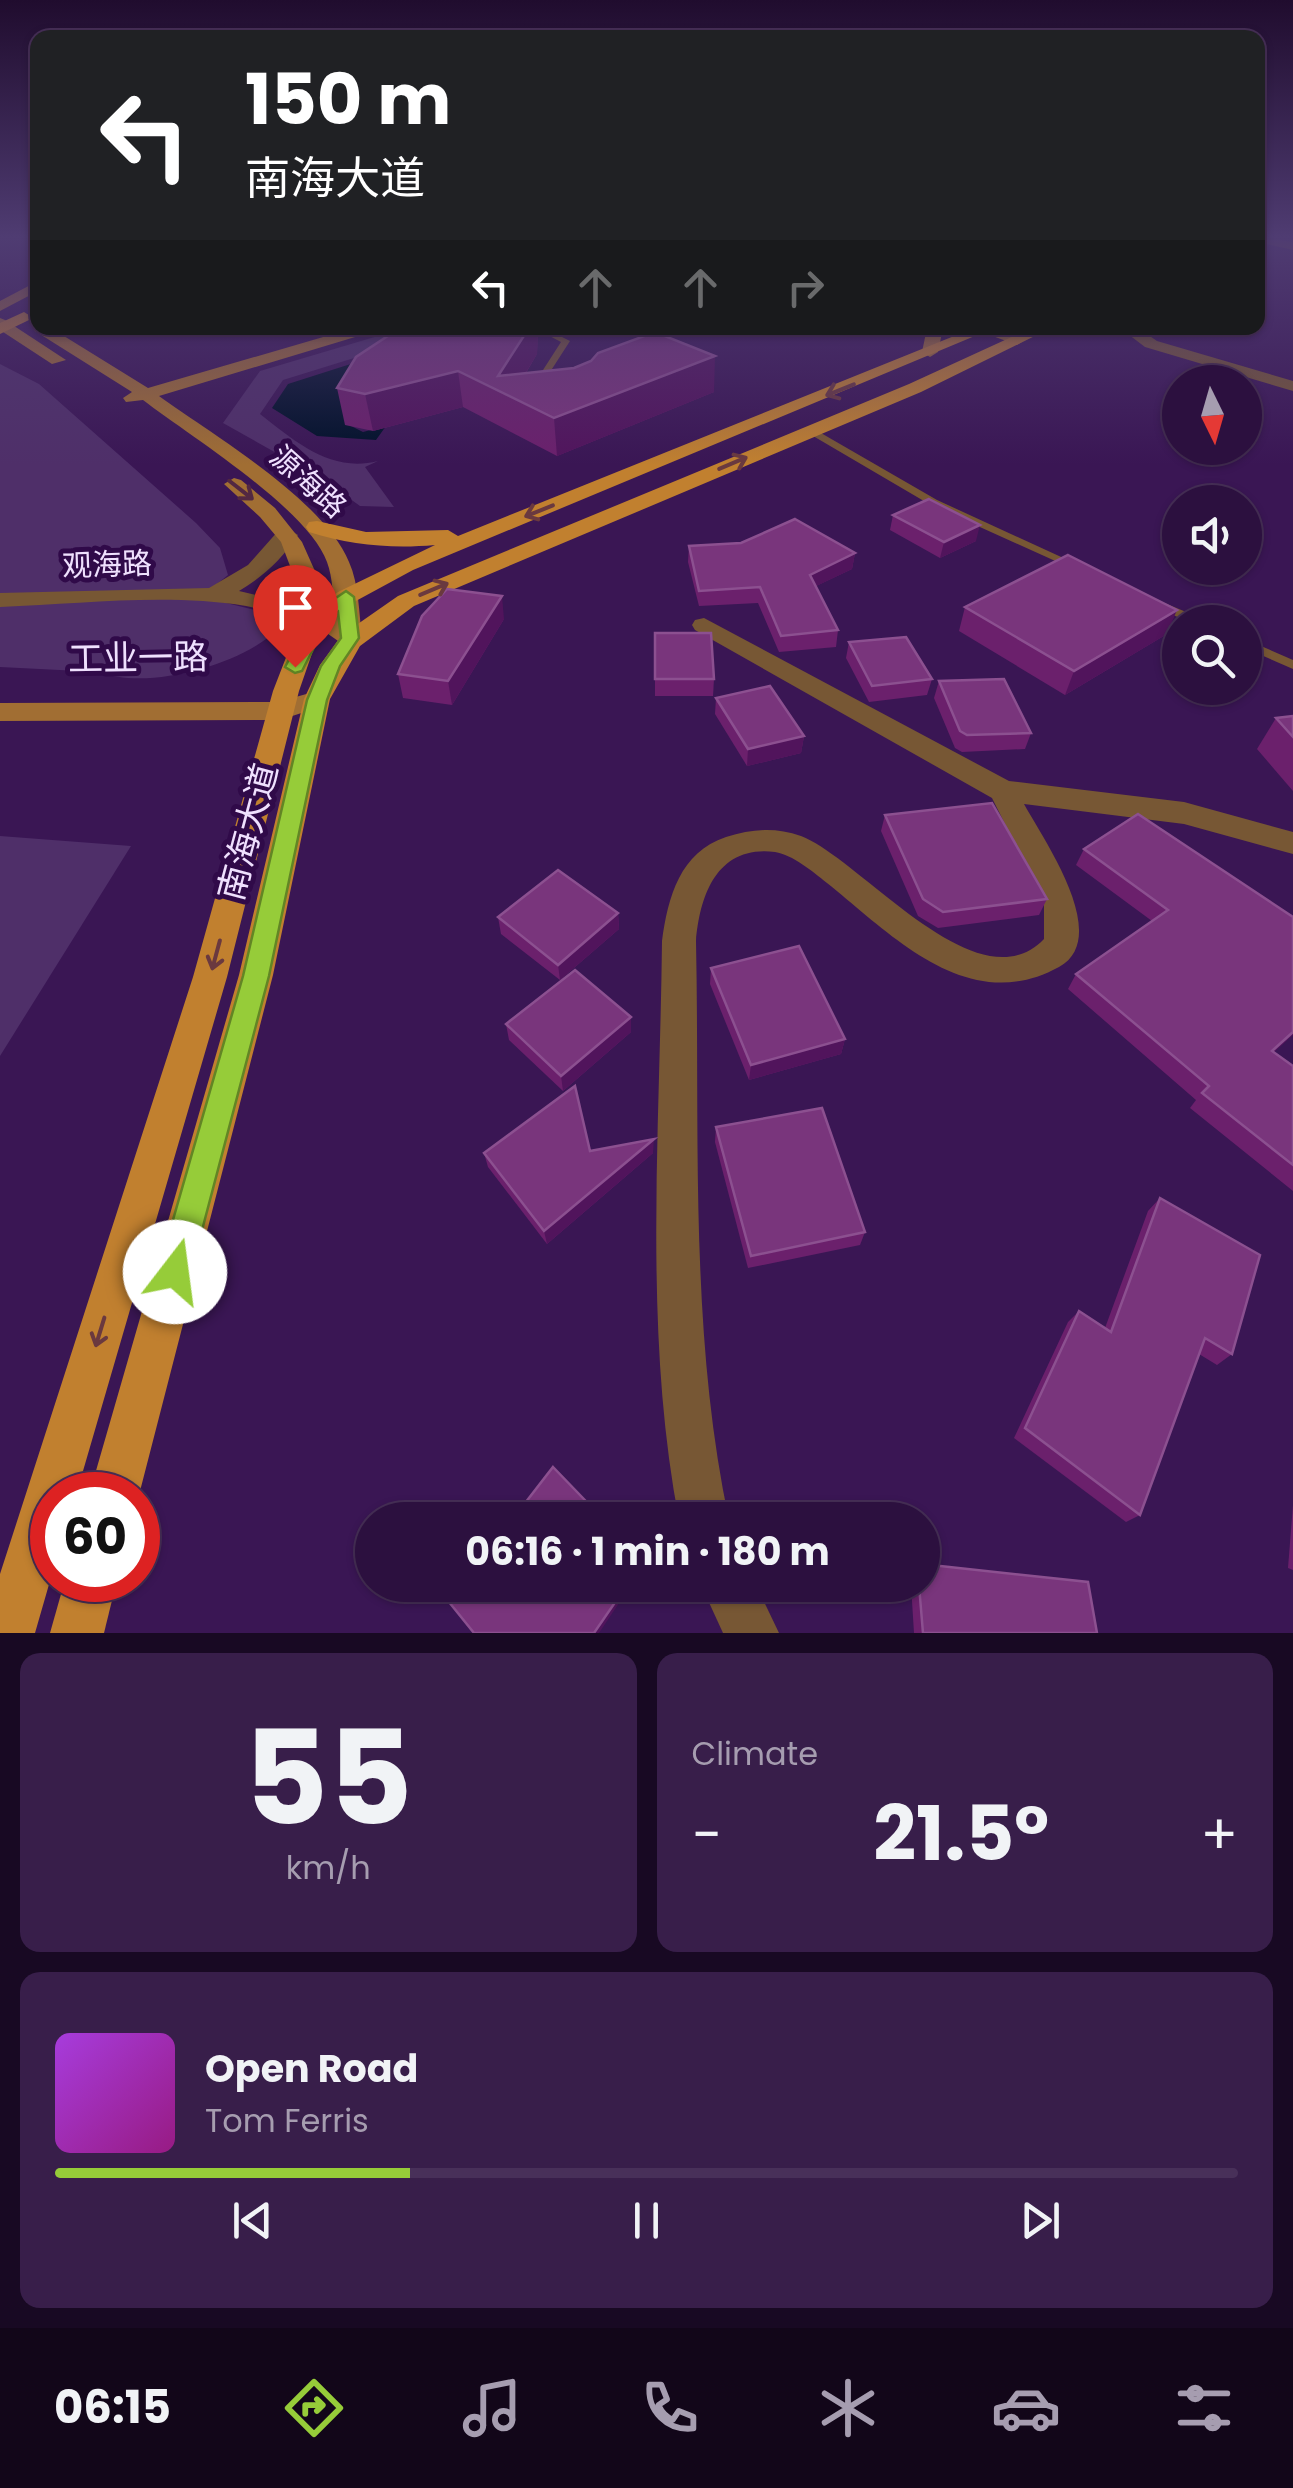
<!DOCTYPE html>
<html lang="en">
<head>
<meta charset="utf-8">
<style>
	body { margin:0; font-family:Poppins,"Noto Sans SC",sans-serif; background:#381e4a; color:#f1f3f6; height:100vh; display:flex; flex-direction:column; font-size:38px; white-space:nowrap }
	* { box-sizing:border-box; margin:0 }
	p { font-size:32px; color:#a69db0 }
	.icon { flex:none; width:55px; height:55px; fill:none; stroke:currentColor; stroke-width:2; stroke-linecap:round; stroke-linejoin:round }
	.map { position:relative; height:1633px; overflow:hidden }
	.sheet { display:flex; flex-direction:column; gap:20px; padding:20px; background:#180923; flex:1 }
	.sheet>* { flex:none }
	.hud { position:absolute; left:30px; top:30px; width:1235px; height:305px; border-radius:20px; box-shadow:0 2px 8px #0004,0 0 0 2px #483059; background:#202124; color:#fff; overflow:hidden }
	.needle { width:65px; rotate:175deg }
	.buttons { position:absolute; left:1162px; top:365px; display:grid; gap:20px }
	.buttons a { display:grid; place-items:center; width:100px; height:100px; border-radius:50%; background:#2c103f; box-shadow:0 2px 8px #0004,0 0 0 2px #483059; font-size:50px }
	.speed { position:absolute; left:30px; top:1472px; display:flex; gap:20px; font-size:50px; font-weight:700; text-align:center }
	.speed>* { display:grid; place-content:center; width:130px; height:130px; border-radius:50%; background:#2c103f; box-shadow:0 2px 8px #0004,0 0 0 2px #483059; line-height:1 }
	.speed .limit { border:15px solid #d22; background:#fff; color:#111 }
	.pin { position:absolute; display:grid; place-items:center; width:85px; height:85px; color:#fff; margin:-102px -42px; border-radius:50% 50% 50% 0; rotate:-45deg; box-shadow:0 0 10px #0007 }
	.pin .icon { rotate:45deg }
	.me { position:absolute; width:110px; margin:-55px; rotate:15deg; stroke-linejoin:round; filter:drop-shadow(0 0 8px #0008) }
	.turn { display:flex; align-items:center; gap:35px; height:210px; padding:0 50px; font-size:45px }
	.turn .icon { width:130px; height:130px; stroke-width:2.5 }
	.turn b { display:block; font-size:70px; line-height:85px }
	.lanes { display:flex; align-items:center; height:95px; padding:0 50px; background:#0003; justify-content:center; gap:50px; direction:ltr }
	.lanes .off { opacity:.35 }
	.big { font-size:75px; font-weight:700; line-height:1.1 }
	.sheet .tile { flex:1; display:flex; flex-direction:column; justify-content:center; gap:15px; min-width:0; padding:0 35px; border-radius:20px; background:#381e4a }
	.sheet .dial { align-items:center; gap:0 }
	.dial b { font-size:130px; line-height:1 }
	.song { display:flex; align-items:center; gap:30px }
	.cover { width:120px; height:120px; border-radius:15px; background:linear-gradient(135deg,hsl(280 70% 55%),hsl(310 70% 35%)) }
	.played { height:10px; border-radius:5px; background:linear-gradient(90deg,#96cc39 30%,#483059 30%) }
	.keys { display:flex; justify-content:space-around; direction:ltr }
	.heat { display:flex; justify-content:space-between; align-items:center; font-size:55px; direction:ltr }
	.sheet .tiles { flex:1; display:grid; gap:20px; grid-template-columns:1fr 1fr }
	.tile:last-child { grid-column:span 2 }
	.trip { position:absolute; left:355px; top:1502px; width:585px; height:100px; border-radius:50px; background:#2c103f; box-shadow:0 2px 8px #0004,0 0 0 2px #483059; font-weight:700; line-height:100px; text-align:center }
	.dock { display:flex; height:160px; justify-content:space-around; align-items:center; background:#120619; color:#a69db0 }
	.dock .icon { width:70px; height:70px }
	.dock .on { color:#96cc39 }
	.dock b { font-size:45px; color:#f1f3f6 }
	.map>svg:first-child { display:block }
	.green { fill:#4f2f69 }
	.water { fill:#001129 }
	.lines { fill:none; stroke-linecap:round; stroke-linejoin:round }
	.lane { fill:#775734; fill-rule:evenodd }
	.street { fill:#775734; fill-rule:evenodd }
	.secondary { fill:#a16e33; fill-rule:evenodd }
	.primary { fill:#c1802f; fill-rule:evenodd }
	.wall { fill:#6b206c }
	.shaded-wall { fill:#51145c }
	.building { fill:#79357c; stroke:#8c5090; stroke-width:2.5 }
	.oneway { stroke:#6a393f }
	.oneway2 { stroke:#522842 }
	.route { fill:#96cc39; stroke:#628525; stroke-width:2.5 }
	.labels { text-anchor:middle; stroke-width:10; stroke-linejoin:round; paint-order:stroke }
	.far-street-label { font-size:30px; fill:#efe0fe; stroke:#300a49 }
	.street-label { font-size:35px; fill:#efe0fe; stroke:#300a49 }
</style>
</head>
<body>
<div class="map">
<svg width="1293" height="1633" viewBox="0 0 1293 1633">
	<rect width="100%" height="100%" fill="#3a1654"/>
	<g class="green">
		<path d="M405,328H451L283,380L260,414C296,442 331,473 378,461L365,467L394,507L360,506L321,478L223,423L260,371Z"/>
		<path d="M0,364L39,384L196,523L220,548L228,575L212,588L210,599L267,613L274,618L270,636C232,667 146,690 99,672L0,667Z"/>
		<path d="M0,836L131,846L0,1056Z"/>
	</g>
	<path class="water" d="M451,332L351,426L363,432L386,426L376,440L317,436L272,408L288,384Z"/>
	<g class="lines">
		<g class="lane">
			<path d="M511,328H544L570,341L541,386L534,384L561,342L540,331Z"/>
			<path d="M808,429H814L937,500L1083,567L1081,569H1073L929,504L808,433Z"/>
			<path d="M1162,602L1203,619L1205,622H1190L1158,609V603Z"/>
			<path d="M1245,639L1293,660V669L1245,648Z"/>
		</g>
		<g class="street">
			<path d="M1258,237L1293,242V250L1258,242Z"/>
			<path d="M1120,328H1138L1157,341L1293,381V391L1145,347Z"/>
			<path d="M287,528L298,535C282,559 264,576 239,591L329,612L332,617L329,622C305,628 270,610 246,606C166,593 81,604 0,607V593L209,588L248,565L279,530Z"/>
			<path d="M704,618L1009,781L1184,802L1293,832V854L1184,824L1024,804C1043,839 1113,937 1059,967C968,1017 892,935 827,883C812,871 793,855 775,852C717,845 700,895 696,941C700,1133 689,1332 729,1520H679C643,1332 660,1132 662,941C668,897 680,852 726,837C752,829 775,827 801,836C861,859 978,1008 1044,939V902L992,798L695,630L692,625L695,620Z"/>
			<path d="M701,1585H756L779,1633H723Z"/>
		</g>
		<g class="secondary">
			<path d="M38,281V291L0,311V301Z"/>
			<path d="M0,318L5,320L66,360L52,364L0,330Z"/>
			<path d="M38,324V328H51L148,388L354,328H376L375,331L159,396C213,435 324,500 349,562C359,584 359,614 362,638L359,643H341L311,622L281,542L260,517L224,484L234,478L241,480L275,508L302,542L335,616C333,599 333,578 327,562C308,509 190,436 143,400L126,402L123,398L132,392L35,331L33,328Z"/>
			<path d="M927,328H943L938,352L930,357L922,352Z"/>
			<path d="M971,328H993L1025,340L1017,345Z"/>
			<path d="M317,691L326,693L330,699L326,705L280,720L0,721V703L278,702Z"/>
		</g>
		<g class="primary">
			<path d="M24,312L32,317L29,320L0,334V323Z"/>
			<path d="M974,328H994L413,570L354,602L329,622L316,642L299,691L227,977L76,1495H52V1574L35,1633H0V1574L193,977L273,691L292,642L311,612L338,592L435,545C391,549 351,545 309,532L306,527L309,522L317,521L366,532L448,530L458,536Z"/>
			<path d="M1031,328H1051L921,392L414,606L360,646L330,699L273,975L139,1495L138,1499V1495H89L239,975L304,699L320,665L342,635L398,596L909,384Z"/>
			<path d="M65,1580H117L104,1633H50Z"/>
		</g>
	</g>
	<g class="wall">
		<path d="M403,328H538L537,354L526,373L714,392L557,456L463,407L373,431L345,425L337,388Z"/>
		<path d="M893,515L976,541L940,558L890,530Z"/>
		<path d="M689,546L855,553L852,569L816,586L838,630L836,647L779,652L758,603L699,606L688,562Z"/>
		<path d="M965,607L1167,634L1065,695L959,631Z"/>
		<path d="M504,619L452,705L403,698L398,674Z"/>
		<path d="M655,633L714,679L713,696H655Z"/>
		<path d="M849,642L932,679L927,695L869,702L846,658Z"/>
		<path d="M939,681L1031,733L1025,749L962,752L955,748L934,698Z"/>
		<path d="M716,698L804,736L801,753L747,766L715,714Z"/>
		<path d="M1293,716V791L1257,749L1276,718Z"/>
		<path d="M1138,814L1274,1052L1293,1066V1191L1190,1108L1196,1100L1068,989L1076,974L1152,921L1076,865L1084,849Z"/>
		<path d="M885,815L1047,899L1039,915L938,928L918,916L881,831Z"/>
		<path d="M618,913L619,929L560,980L501,934L498,917Z"/>
		<path d="M711,968L845,1039L841,1054L749,1080L710,984Z"/>
		<path d="M506,1024L631,1032L563,1091L509,1040Z"/>
		<path d="M716,1127L865,1232L860,1245L748,1268L715,1142Z"/>
		<path d="M590,1151L653,1153L547,1244L488,1167L484,1153Z"/>
		<path d="M1160,1198L1232,1354L1217,1365L1199,1354L1140,1515L1126,1522L1014,1438L1068,1322L1079,1311L1105,1328L1148,1211Z"/>
		<path d="M1293,1505V1570L1288,1568Z"/>
		<path d="M911,1585H922L1097,1633H914Z"/>
	</g>
	<g class="shaded-wall">
		<path d="M529,328H538L537,354L511,397L498,376Z"/>
		<path d="M715,356L714,392L557,456L554,418Z"/>
		<path d="M458,371L463,407L373,431L365,394Z"/>
		<path d="M980,525L976,541L940,558L944,542Z"/>
		<path d="M855,553L852,569L808,590L810,575Z"/>
		<path d="M502,596L504,619L452,705L448,681Z"/>
		<path d="M1177,610L1167,634L1065,695L1074,671Z"/>
		<path d="M804,736L801,753L747,766L748,749Z"/>
		<path d="M618,913L619,929L560,980L558,965Z"/>
		<path d="M631,1017V1032L563,1091L561,1076Z"/>
		<path d="M1293,1032V1035L1259,1066L1272,1051Z"/>
		<path d="M845,1039L841,1054L749,1080L751,1065Z"/>
		<path d="M654,1139L653,1153L547,1244L544,1231Z"/>
		<path d="M627,1585H631L599,1633H594Z"/>
	</g>
	<g class="building">
		<path d="M403,328H529L498,376L574,368L591,361L598,353L655,332L715,356L554,418L458,371L365,394L337,388L356,357L397,330Z"/>
		<path d="M929,499L980,525L944,542L893,515Z"/>
		<path d="M795,519L855,553L810,575L838,630L781,636L760,587L699,591L689,546L741,543Z"/>
		<path d="M1068,555L1177,610L1074,671L965,607Z"/>
		<path d="M447,589L502,596L448,681L398,674L422,616Z"/>
		<path d="M655,633H711L714,679H655Z"/>
		<path d="M906,637L932,679L872,686L849,642Z"/>
		<path d="M1004,679L1031,733L967,735L960,731L939,681Z"/>
		<path d="M770,686L804,736L748,749L716,698Z"/>
		<path d="M1293,716V737L1276,718Z"/>
		<path d="M992,803L1047,899L943,912L923,899L885,815Z"/>
		<path d="M1138,814L1293,917V1032L1272,1051L1293,1066V1165L1202,1093L1209,1086L1076,974L1168,910L1084,849Z"/>
		<path d="M558,870L618,913L558,965L498,917Z"/>
		<path d="M799,946L845,1039L751,1065L711,968Z"/>
		<path d="M575,970L631,1017L561,1076L506,1024Z"/>
		<path d="M575,1086L590,1151L654,1139L544,1231L484,1153Z"/>
		<path d="M822,1108L865,1232L751,1256L716,1127Z"/>
		<path d="M1160,1198L1260,1255L1232,1354L1205,1338L1140,1515L1025,1428L1079,1311L1111,1332Z"/>
		<path d="M553,1467L604,1520H512Z"/>
		<path d="M922,1564L1088,1582L1097,1633H923L919,1585H922Z"/>
		<path d="M462,1585H627L594,1633H474L449,1602Z"/>
	</g>
	<defs><path id="oneway-shaft" d="M-6 0H5M1.5-3L5.5 0L1.5 3" fill="none" stroke-width="1.6" stroke-linecap="round" stroke-linejoin="round" transform="scale(2.5)"/></defs>
	<g class="oneway">
		<use href="#oneway-shaft" transform="translate(840 390) rotate(158)"/>
		<use href="#oneway-shaft" transform="translate(733 463) rotate(-23)"/>
		<use href="#oneway-shaft" transform="translate(539 511) rotate(158)"/>
		<use href="#oneway-shaft" transform="translate(434 589) rotate(-23)"/>
		<use href="#oneway-shaft" transform="translate(216 955) rotate(105)"/>
		<use href="#oneway-shaft" transform="translate(100 1332) rotate(107)"/>
	</g>
	<use class="oneway2" href="#oneway-shaft" transform="translate(241 490) rotate(38)"/>
	<linearGradient id="sky" x2="0" y2="1"><stop stop-color="#200c2e"/><stop offset="0.51" stop-color="#4f3c72"/><stop offset="1" stop-color="#4f3c72" stop-opacity="0"/></linearGradient>
	<rect width="1293" height="465" fill="url(#sky)"/>
	<path class="route" d="M346,591L354,597L359,638L340,666L327,700L269,976L191,1272L186,1284L175,1289L163,1284L158,1272L243,976L307,700L321,666L341,638L338,612L328,620L302,671L295,673L285,667L314,613Z"/>
	<g class="labels">
		<g class="far-street-label">
			<text transform="translate(308 482) rotate(42)" y="10">源海路</text>
			<text transform="translate(107 565) rotate(-2)" y="10">观海路</text>
		</g>
		<g class="street-label">
			<text transform="translate(138 658) rotate(-1)" y="12">工业一路</text>
			<text transform="translate(248 832) rotate(-75)" y="12">南海大道</text>
		</g>
	</g>
</svg>
<div class="buttons">
<a><svg class="needle" viewBox="-14 -14 28 28"><path d="M0-13l5 13h-10z" fill="#e53935"/><path d="M0 13l5-13h-10z" fill="#a69db0"/></svg></a>
<a><svg class="icon" aria-label="sound" viewBox="0 0 24 24"><path d="M4 9h4l5-4v14l-5-4H4zM17 9q2 3 0 6"/></svg></a>
<a><svg class="icon" aria-label="search" viewBox="0 0 24 24"><circle cx="10" cy="10" r="6"/><path d="M15 15l6 6"/></svg></a>
</div>
<div class="speed"><div class="limit">60</div></div>
<div class="pin" style="left:295px;top:667px;background:#d93025"><svg class="icon" aria-label="arrive" viewBox="0 0 24 24"><path d="M6 21V4h12l-3 4 3 4H6"/></svg></div>
<svg class="me" style="left:175px;top:1272px" viewBox="-20 -20 40 40"><circle r="19" fill="#fff"/><path d="M0-13L10 11 0 6-10 11z" fill="#96cc39"/></svg>
<div class="trip">06:16 · 1 min · 180 m</div>
<div class="hud">
<div class="turn"><svg class="icon" aria-label="left" viewBox="0 0 24 24"><path d="M17 20v-9H6M10 6l-5 5 5 5"/></svg><div><b>150 m</b>南海大道</div></div>
<div class="lanes"><svg class="icon" aria-label="left" viewBox="0 0 24 24"><path d="M17 20v-9H6M10 6l-5 5 5 5"/></svg><svg class="icon off" aria-label="ahead" viewBox="0 0 24 24"><path d="M12 20V5M6 11l6-6 6 6"/></svg><svg class="icon off" aria-label="ahead" viewBox="0 0 24 24"><path d="M12 20V5M6 11l6-6 6 6"/></svg><svg class="icon off" aria-label="right" viewBox="0 0 24 24"><path d="M7 20v-9h11M14 6l5 5-5 5"/></svg></div>
</div>
</div>
<section class="sheet">
<div class="tiles">
<div class="tile dial"><b>55</b><p>km/h</p></div>
<div class="tile"><p>Climate</p>
<div class="heat"><a>−</a><b class="big">21.5°</b><a>+</a></div>
</div>
<div class="tile">
<div class="song"><i class="cover"></i><div><b>Open Road</b><p>Tom Ferris</p></div></div>
<div class="played"></div>
<div class="keys"><svg class="icon" aria-label="previous" viewBox="0 0 24 24"><path d="M18 5L8 12l10 7zM5 5v14"/></svg><svg class="icon" aria-label="pause" viewBox="0 0 24 24"><path d="M8 5v14M16 5v14"/></svg><svg class="icon" aria-label="next" viewBox="0 0 24 24"><path d="M6 5l10 7-10 7zM19 5v14"/></svg></div>
</div>
</div>
</section>
<nav class="dock">
<b>06:15</b>
<svg class="icon on" aria-label="directions" viewBox="0 0 24 24"><path d="M12 3l9 9-9 9-9-9zM9 14v-3h6M13 9l2 2-2 2"/></svg>
<svg class="icon" aria-label="music" viewBox="0 0 24 24"><path d="M9 18V5l10-2v13"/><circle cx="6" cy="18" r="3"/><circle cx="16" cy="16" r="3"/></svg>
<svg class="icon" aria-label="phone" viewBox="0 0 24 24"><path d="M5 4h4l2 5-3 2q2 4 5 5l2-3 5 2v4C11 20 4 13 5 4z"/></svg>
<svg class="icon" aria-label="climate" viewBox="0 0 24 24"><path d="M12 3v18M4 7l16 10M4 17L20 7"/></svg>
<svg class="icon" aria-label="car" viewBox="0 0 24 24"><path d="M5 17H2v-5l4-1 3-4h7l3 4 3 1v5h-3M9 17h6M6 11h13"/><circle cx="7" cy="17" r="2"/><circle cx="17" cy="17" r="2"/></svg>
<svg class="icon" aria-label="filters" viewBox="0 0 24 24"><path d="M4 7h16M4 17h16"/><circle cx="9" cy="7" r="2"/><circle cx="15" cy="17" r="2"/></svg>
</nav>
</body>
</html>
